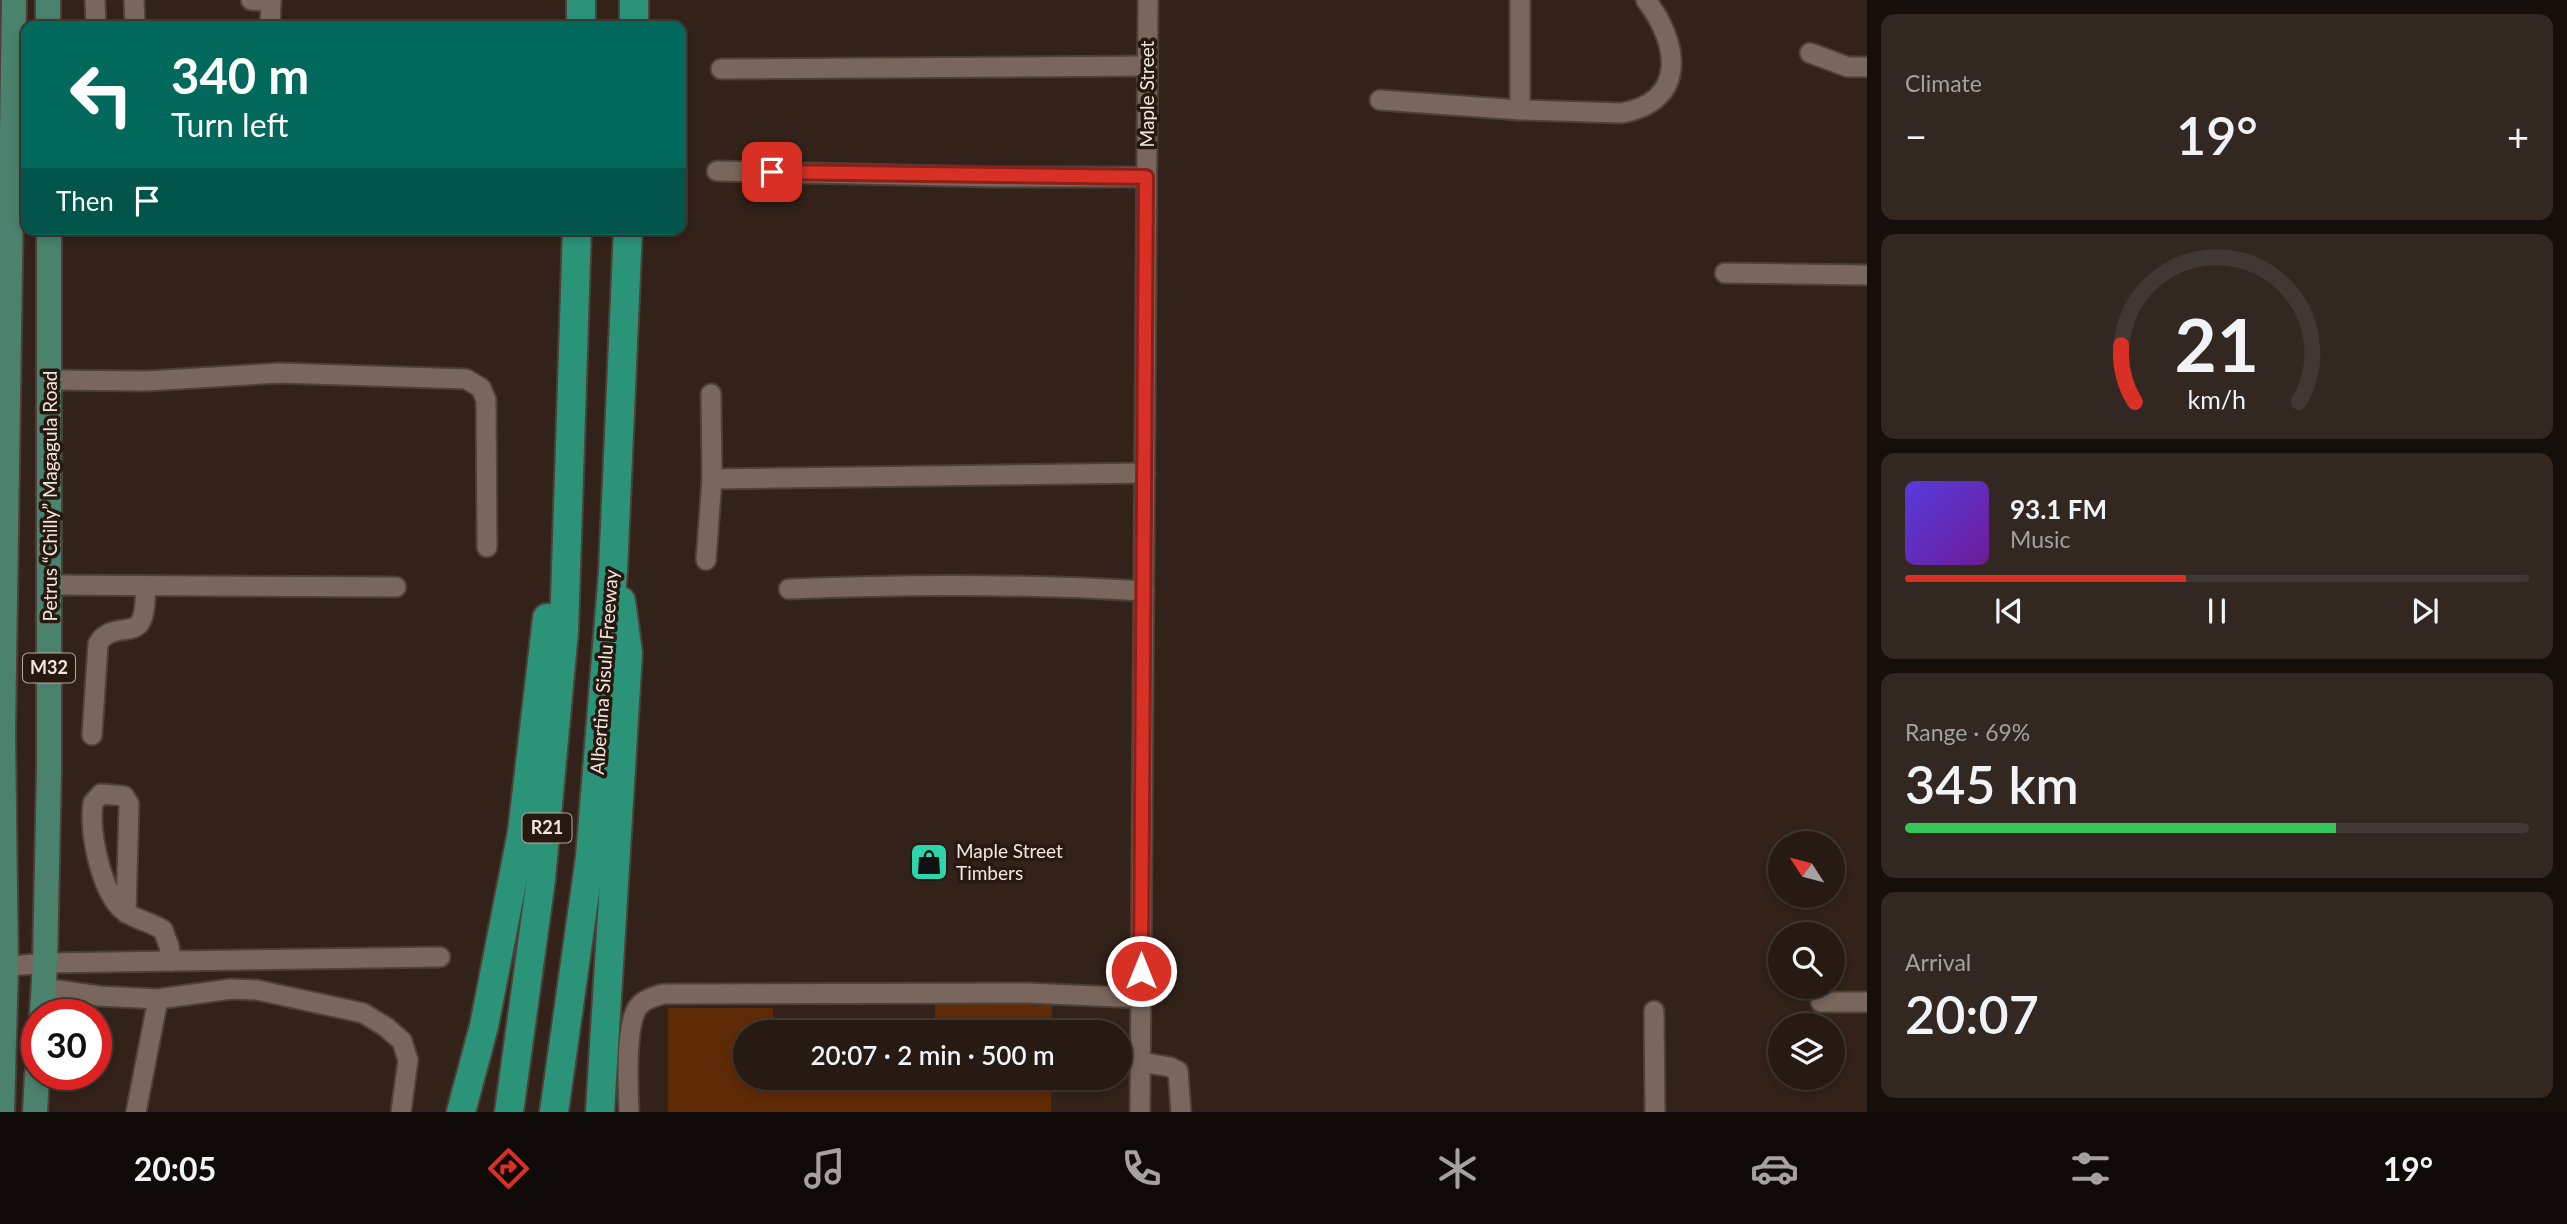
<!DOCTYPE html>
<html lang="en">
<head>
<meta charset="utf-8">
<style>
	body { margin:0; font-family:Lato,sans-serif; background:#322721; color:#f1f3f6; height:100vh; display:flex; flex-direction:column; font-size:26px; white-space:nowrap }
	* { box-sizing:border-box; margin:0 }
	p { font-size:23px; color:#a4a1a0 }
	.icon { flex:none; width:38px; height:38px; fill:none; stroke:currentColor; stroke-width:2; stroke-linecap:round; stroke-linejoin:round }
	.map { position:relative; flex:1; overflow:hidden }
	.drawer { display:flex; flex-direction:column; gap:14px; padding:14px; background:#150e0a; width:700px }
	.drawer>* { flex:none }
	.banner { position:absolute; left:21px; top:21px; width:665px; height:214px; border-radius:14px; box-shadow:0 4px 10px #0003,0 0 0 2px #423833; background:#00695c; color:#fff; overflow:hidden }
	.needle { width:46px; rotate:306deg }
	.controls { position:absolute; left:1768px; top:831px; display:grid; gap:14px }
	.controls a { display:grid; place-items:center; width:77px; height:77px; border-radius:50%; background:#261a13; box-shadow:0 4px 10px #0003,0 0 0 2px #423833; font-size:35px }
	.speed { position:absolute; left:21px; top:999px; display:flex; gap:14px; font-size:35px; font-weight:700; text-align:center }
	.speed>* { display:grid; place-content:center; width:91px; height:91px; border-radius:50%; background:#261a13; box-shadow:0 4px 10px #0003,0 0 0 2px #423833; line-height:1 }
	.speed .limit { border:10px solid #d22; background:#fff; color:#111 }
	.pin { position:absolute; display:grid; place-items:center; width:60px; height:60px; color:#fff; margin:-30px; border-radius:14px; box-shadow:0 4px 10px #0006 }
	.me { position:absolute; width:77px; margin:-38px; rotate:0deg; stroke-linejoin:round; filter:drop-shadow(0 0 5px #0008) }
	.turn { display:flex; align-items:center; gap:24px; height:147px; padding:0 35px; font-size:32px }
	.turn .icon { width:91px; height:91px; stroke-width:2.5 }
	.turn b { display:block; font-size:49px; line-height:60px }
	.then { display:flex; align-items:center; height:66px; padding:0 35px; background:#0003; gap:14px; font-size:26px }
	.big { font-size:52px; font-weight:600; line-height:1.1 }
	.drawer .tile { flex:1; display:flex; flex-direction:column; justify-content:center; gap:10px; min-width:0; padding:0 24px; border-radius:14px; background:#322721 }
	.drawer .dial { align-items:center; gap:0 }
	.dial svg { height:182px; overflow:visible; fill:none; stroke:#423833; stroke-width:7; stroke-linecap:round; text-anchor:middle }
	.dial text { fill:#f1f3f6; stroke:none }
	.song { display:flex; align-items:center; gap:21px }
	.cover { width:84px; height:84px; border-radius:10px; background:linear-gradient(135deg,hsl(250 70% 55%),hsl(280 70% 35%)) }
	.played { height:7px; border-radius:4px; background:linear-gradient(90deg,#d93025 45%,#423833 45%) }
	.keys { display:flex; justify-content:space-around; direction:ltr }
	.heat { display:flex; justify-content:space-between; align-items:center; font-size:38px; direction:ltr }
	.charge { height:10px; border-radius:5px; background:linear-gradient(90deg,#34c759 69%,#423833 0) }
	.trip { position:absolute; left:733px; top:1020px; width:399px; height:70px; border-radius:35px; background:#261a13; box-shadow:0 4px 10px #0003,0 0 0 2px #423833; font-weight:600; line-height:70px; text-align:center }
	.dock { display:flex; height:112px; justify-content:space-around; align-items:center; background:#0f0a08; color:#a4a1a0 }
	.dock .icon { width:49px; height:49px }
	.dock .current { color:#d93025 }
	.dock b { font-size:32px; color:#f1f3f6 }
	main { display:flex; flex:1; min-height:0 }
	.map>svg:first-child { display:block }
	.building { fill:#5f2a06 }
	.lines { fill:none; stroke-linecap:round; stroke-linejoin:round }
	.minor-casing { stroke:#4d4039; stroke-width:23 }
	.major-casing { stroke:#4d4039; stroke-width:28 }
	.highway-casing { stroke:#4d4039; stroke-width:32 }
	.minor { stroke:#79665c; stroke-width:19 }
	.major { stroke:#4a826d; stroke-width:24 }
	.highway { stroke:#2b9478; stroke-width:28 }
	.route-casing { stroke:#8d1f18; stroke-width:18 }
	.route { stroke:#d93025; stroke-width:12 }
	.labels { text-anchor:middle; stroke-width:7; stroke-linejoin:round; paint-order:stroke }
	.shield { fill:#281910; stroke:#b5a9a2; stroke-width:2 }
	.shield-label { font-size:18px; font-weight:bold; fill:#f2e7e1 }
	.street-label { font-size:19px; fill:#f2e7e1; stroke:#281910 }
	.poi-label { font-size:19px; fill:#f2e7e1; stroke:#281910; text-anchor:start }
</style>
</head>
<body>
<main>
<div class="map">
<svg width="1867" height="1112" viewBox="0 0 1867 1112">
	<rect width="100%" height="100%" fill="#322219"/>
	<path class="building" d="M935,1001L1052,1002V1032H746V1078H1052L1051,1112H668V1008H773V1023L935,1024Z"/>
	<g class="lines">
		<defs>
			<g id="minor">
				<path d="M95,0L96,26"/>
				<path d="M134,0L135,26"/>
				<path d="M251,0L271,2"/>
				<path d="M270,26L271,0"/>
				<path d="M1810,53L1848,67H1867"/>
				<path d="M721,69L1147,66"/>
				<path d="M1380,100L1520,110L1622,113C1688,101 1679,43 1646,0"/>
				<path d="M1520,110V0"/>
				<path d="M717,171L994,177H1146"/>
				<path d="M1725,273L1867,275"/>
				<path d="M50,380L146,381L280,373L466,379L481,388L486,400L487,547"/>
				<path d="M712,479L1145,473"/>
				<path d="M706,560L712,479L711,394"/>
				<path d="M49,585L396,587"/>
				<path d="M789,589C907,584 1025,584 1144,591"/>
				<path d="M92,735L98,644C109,623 134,636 141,621C146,611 145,596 146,586"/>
				<path d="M126,913L129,804L124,796L101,794L93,803C89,832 101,893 124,911C136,920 151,922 163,930L169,946L171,961"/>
				<path d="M0,967L45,963L440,957"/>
				<path d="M43,988L99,996L158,999L231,989L257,990L363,1013L386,1027L402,1041L408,1060L401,1112"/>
				<path d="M1821,1002H1867"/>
				<path d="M1654,1011L1655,1112"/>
				<path d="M1141,1062L1170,1067L1178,1071L1181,1112"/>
				<path d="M136,1112L158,999"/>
				<path d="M629,1112C628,1089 625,1025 638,1007C644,999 654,997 663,994L1027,993L1141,998"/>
				<path d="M1140,1112L1148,0"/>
			</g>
			<g id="major">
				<path d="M48,26V0"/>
				<path d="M42,1015L45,963L49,769V229"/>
				<path d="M2,1112L6,966L3,732L14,0"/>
				<path d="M35,1112L37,1074"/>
			</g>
			<g id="highway">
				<path d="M581,0V26"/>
				<path d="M634,26V0"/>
				<path d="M461,1112L484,1026L522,832L547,618"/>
				<path d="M509,1112L541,879L564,631L577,229"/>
				<path d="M554,1112L590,857L613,571L628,229"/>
				<path d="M600,1112L628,653L621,601"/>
			</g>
		</defs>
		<use href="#minor" class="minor-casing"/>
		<use href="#major" class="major-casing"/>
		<use href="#highway" class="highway-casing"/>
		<use href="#minor" class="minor"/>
		<use href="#major" class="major"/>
		<use href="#highway" class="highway"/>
	</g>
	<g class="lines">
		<defs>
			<path id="route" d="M772,172L1146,177L1141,971"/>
		</defs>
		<use href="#route" class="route-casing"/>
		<use href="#route" class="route"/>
	</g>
	<defs>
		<symbol id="shop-square" viewBox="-11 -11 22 22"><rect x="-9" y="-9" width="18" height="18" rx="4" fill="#2cd5ab" stroke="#281910"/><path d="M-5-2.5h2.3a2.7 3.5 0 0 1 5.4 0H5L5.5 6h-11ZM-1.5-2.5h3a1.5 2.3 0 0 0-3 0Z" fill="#111"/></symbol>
	</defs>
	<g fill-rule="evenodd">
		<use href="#shop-square" x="907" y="840" width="44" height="44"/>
	</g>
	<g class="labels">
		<g class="shield">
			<rect x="23" y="653.5" width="52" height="29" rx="5"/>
			<rect x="522.5" y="813.5" width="49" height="29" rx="5"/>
		</g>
		<g class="shield-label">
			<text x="49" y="674">M32</text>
			<text x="547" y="834">R21</text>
		</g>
		<g class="street-label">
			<text transform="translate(1147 94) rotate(-90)" y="7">Maple Street</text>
			<text transform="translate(50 496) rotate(-90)" y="7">Petrus “Chilly” Magagula Road</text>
			<text transform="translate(604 672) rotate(-86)" y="7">Albertina Sisulu Freeway</text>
		</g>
		<g class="poi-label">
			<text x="956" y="858">Maple Street<tspan x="956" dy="22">Timbers</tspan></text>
		</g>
	</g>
</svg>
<div class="controls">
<a><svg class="needle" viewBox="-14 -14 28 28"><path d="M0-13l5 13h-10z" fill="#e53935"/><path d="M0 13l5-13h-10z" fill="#a4a1a0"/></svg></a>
<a><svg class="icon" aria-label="search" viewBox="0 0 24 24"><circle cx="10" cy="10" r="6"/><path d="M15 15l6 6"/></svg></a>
<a><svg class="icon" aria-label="layers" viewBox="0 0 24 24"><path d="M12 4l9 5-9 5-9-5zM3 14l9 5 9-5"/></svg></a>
</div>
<div class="speed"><div class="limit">30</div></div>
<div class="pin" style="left:772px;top:172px;background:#d93025"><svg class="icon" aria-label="arrive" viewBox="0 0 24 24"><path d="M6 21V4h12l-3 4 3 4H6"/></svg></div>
<svg class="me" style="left:1141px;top:971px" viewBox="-20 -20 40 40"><circle r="17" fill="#d93025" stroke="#fff" stroke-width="3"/><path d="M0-11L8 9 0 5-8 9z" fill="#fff"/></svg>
<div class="trip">20:07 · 2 min · 500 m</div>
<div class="banner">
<div class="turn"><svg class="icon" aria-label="left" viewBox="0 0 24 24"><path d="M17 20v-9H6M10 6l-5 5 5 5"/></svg><div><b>340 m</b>Turn left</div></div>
<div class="then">Then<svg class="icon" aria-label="arrive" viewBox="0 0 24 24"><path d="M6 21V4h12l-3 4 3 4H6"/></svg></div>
</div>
</div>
<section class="drawer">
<div class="tile"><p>Climate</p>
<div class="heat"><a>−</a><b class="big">19°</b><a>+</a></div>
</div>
<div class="tile dial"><svg viewBox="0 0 100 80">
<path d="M14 69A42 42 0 1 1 86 69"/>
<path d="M14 69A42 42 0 0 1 8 44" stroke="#d93025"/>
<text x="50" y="56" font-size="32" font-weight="700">21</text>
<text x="50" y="72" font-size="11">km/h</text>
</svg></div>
<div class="tile">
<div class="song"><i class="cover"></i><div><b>93.1 FM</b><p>Music</p></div></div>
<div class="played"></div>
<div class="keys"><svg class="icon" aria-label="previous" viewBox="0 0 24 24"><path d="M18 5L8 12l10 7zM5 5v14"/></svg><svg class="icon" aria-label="pause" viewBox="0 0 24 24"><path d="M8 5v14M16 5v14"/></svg><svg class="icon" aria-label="next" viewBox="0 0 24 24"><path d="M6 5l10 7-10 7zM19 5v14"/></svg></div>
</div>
<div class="tile"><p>Range · 69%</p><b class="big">345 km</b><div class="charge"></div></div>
<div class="tile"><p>Arrival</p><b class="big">20:07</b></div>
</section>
</main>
<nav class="dock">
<b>20:05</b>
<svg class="icon current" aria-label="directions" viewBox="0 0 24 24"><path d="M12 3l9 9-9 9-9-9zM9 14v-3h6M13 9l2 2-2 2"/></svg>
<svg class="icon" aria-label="music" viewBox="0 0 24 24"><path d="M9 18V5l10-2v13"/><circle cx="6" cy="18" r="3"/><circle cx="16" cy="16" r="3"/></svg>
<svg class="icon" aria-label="phone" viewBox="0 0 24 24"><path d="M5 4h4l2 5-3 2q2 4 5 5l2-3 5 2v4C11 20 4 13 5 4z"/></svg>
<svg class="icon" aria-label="climate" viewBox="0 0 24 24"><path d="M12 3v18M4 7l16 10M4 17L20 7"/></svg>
<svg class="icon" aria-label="car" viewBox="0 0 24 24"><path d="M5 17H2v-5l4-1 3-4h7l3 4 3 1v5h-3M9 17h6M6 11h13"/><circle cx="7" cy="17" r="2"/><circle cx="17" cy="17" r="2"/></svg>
<svg class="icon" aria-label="filters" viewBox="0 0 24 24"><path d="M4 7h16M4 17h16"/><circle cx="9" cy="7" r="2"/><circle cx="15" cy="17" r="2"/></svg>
<b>19°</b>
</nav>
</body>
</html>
